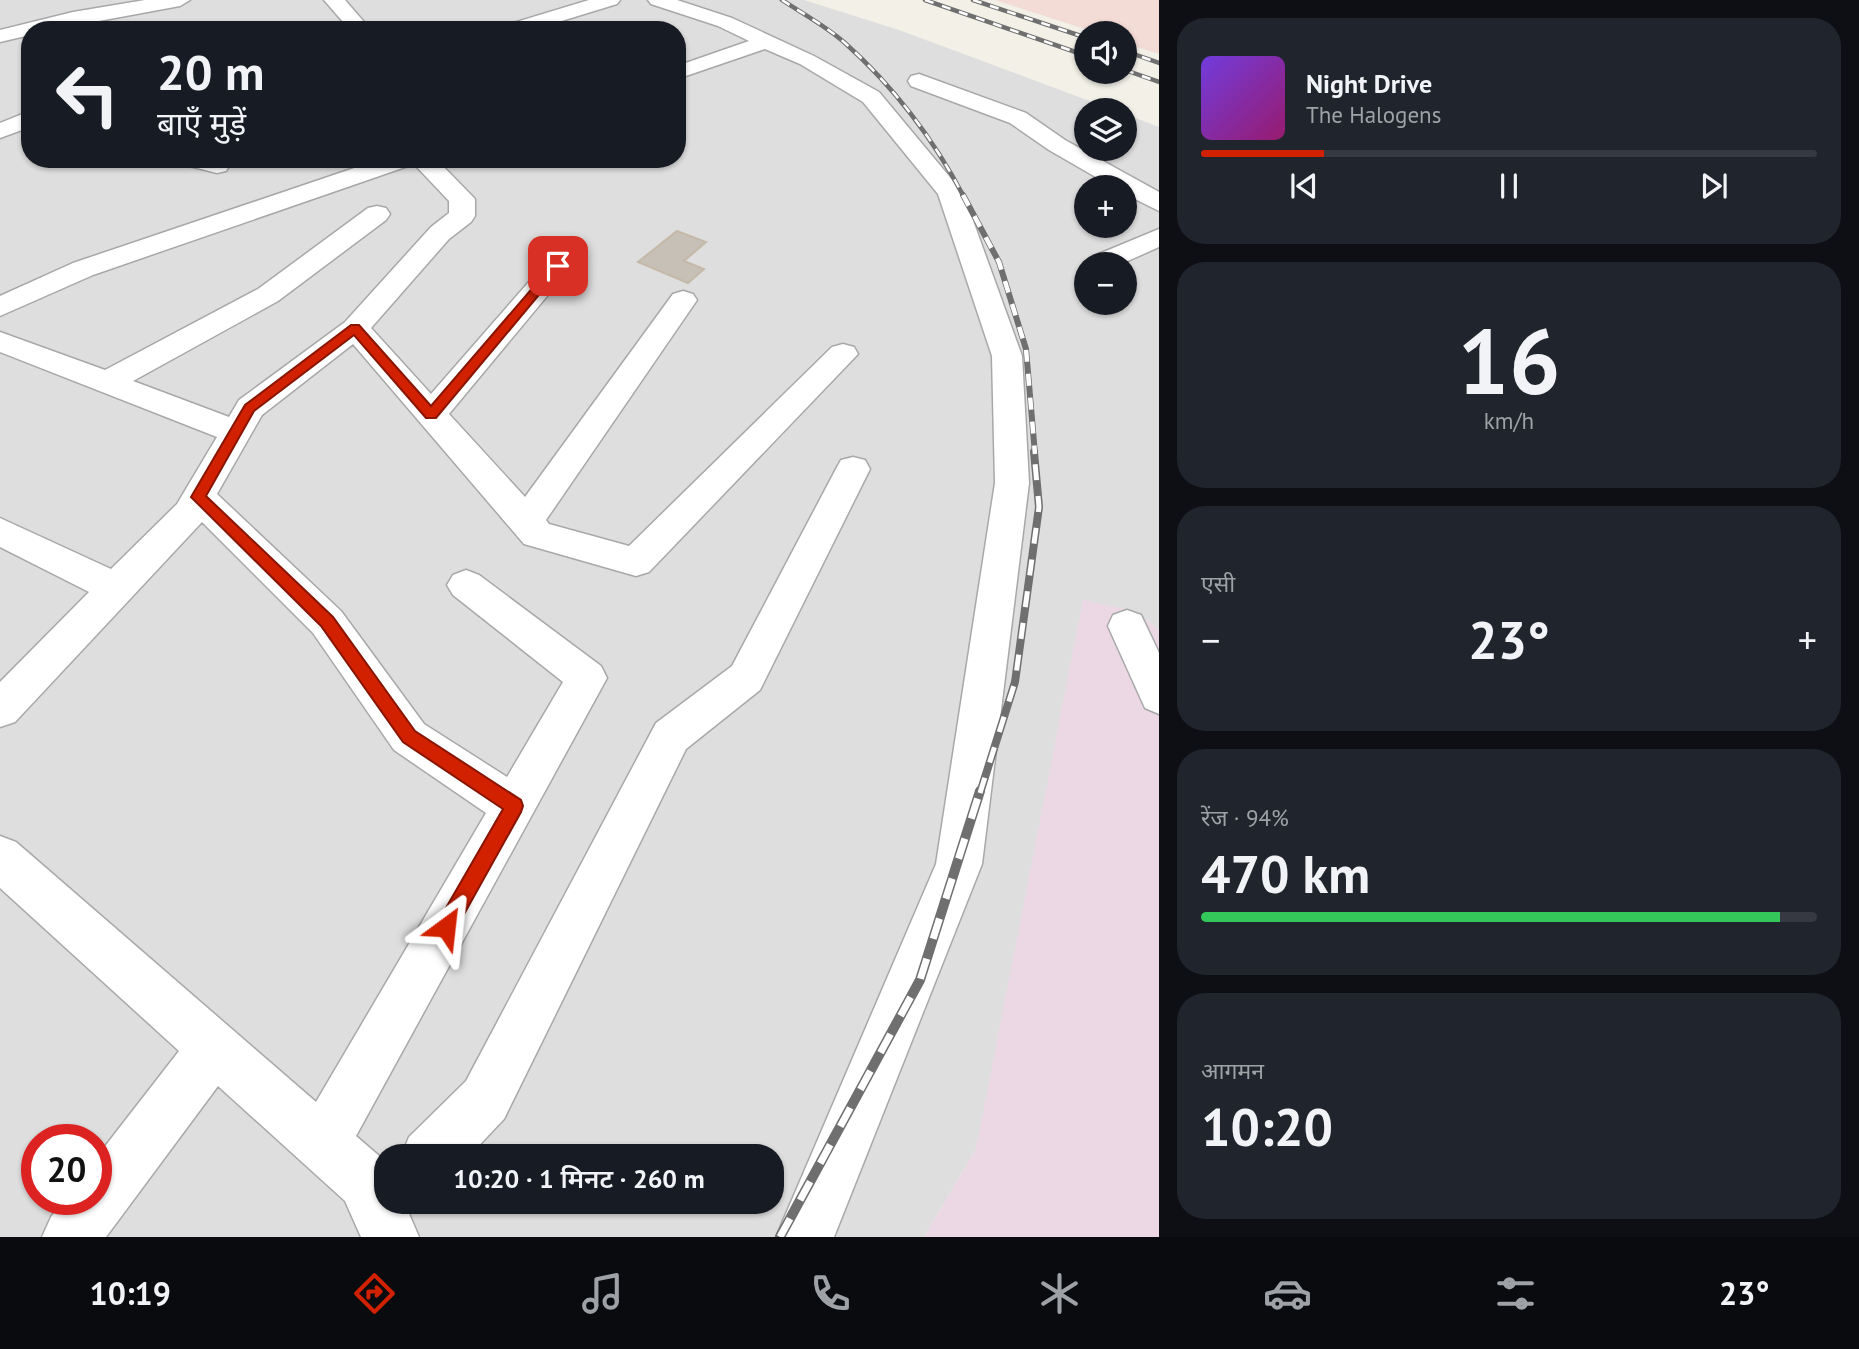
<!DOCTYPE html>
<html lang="hi">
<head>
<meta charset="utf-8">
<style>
	body { margin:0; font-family:"PT Sans","Noto Sans Devanagari",sans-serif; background:#20242c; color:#f1f3f6; height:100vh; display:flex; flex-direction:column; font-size:26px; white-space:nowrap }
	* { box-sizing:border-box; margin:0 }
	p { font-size:23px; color:#9ea1a6 }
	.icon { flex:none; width:38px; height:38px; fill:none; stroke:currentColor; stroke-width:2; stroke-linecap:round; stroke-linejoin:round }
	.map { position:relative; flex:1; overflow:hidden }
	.sheet { display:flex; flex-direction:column; gap:18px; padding:18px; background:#0d0f14; width:700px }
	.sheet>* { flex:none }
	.guide { position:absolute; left:21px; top:21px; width:665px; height:147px; border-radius:28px; box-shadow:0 2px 5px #0004; background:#171b24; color:#f1f3f6; overflow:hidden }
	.fabs { position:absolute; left:1074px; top:21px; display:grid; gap:14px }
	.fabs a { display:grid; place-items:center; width:63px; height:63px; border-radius:50%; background:#171b24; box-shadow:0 2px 5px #0004; font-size:35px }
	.speed { position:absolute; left:21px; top:1124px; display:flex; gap:14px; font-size:35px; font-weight:700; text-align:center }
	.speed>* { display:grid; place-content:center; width:91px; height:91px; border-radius:50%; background:#171b24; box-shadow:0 2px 5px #0004; line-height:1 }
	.speed .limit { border:10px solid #d22; background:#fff; color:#111 }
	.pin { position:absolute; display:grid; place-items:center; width:60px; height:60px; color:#fff; margin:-30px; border-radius:14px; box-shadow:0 4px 10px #0006 }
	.me { position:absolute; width:77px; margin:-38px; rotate:30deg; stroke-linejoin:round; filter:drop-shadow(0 0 5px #0008) }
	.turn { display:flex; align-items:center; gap:24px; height:147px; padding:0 21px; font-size:32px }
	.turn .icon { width:91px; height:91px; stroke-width:2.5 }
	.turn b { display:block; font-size:49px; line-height:60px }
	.big { font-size:52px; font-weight:600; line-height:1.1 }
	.sheet .widget { flex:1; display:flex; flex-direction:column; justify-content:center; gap:10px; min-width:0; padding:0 24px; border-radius:28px; background:#20242c }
	.sheet .dial { align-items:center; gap:0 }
	.dial b { font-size:91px; line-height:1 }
	.song { display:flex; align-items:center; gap:21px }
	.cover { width:84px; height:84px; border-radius:10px; background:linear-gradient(135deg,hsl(260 70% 55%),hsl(320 70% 35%)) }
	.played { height:7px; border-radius:4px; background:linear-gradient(90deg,#d22100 20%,#363941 20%) }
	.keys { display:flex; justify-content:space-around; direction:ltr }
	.heat { display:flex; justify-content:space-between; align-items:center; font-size:38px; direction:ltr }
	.charge { height:10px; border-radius:5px; background:linear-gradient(90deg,#34c759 94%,#363941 0) }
	.trip { position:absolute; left:374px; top:1144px; width:410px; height:70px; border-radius:28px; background:#171b24; box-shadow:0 2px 5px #0004; font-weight:600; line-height:70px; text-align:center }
	.menu { display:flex; height:112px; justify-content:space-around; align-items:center; background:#090b0e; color:#9ea1a6 }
	.menu .icon { width:49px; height:49px }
	.menu .current { color:#d22100 }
	.menu b { font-size:32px; color:#f1f3f6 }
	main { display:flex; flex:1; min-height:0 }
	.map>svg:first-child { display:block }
	.residential { fill:#dfdede; fill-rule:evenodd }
	.commercial { fill:#f3dbd6 }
	.industrial { fill:#ecd8e5 }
	.building { fill:#c7c0b6; stroke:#c5b9a8; stroke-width:2 }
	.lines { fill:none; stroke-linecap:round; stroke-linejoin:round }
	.minor-casing { stroke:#a8a8a8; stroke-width:3 }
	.minor { fill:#fff; fill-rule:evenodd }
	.rail-far3-casing { stroke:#6f6f6f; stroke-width:4.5 }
	.rail-far2-casing { stroke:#6f6f6f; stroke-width:6 }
	.rail-far1-casing { stroke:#6f6f6f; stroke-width:8 }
	.rail-casing { stroke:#6f6f6f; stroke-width:10 }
	.rail-far3 { stroke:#fff; stroke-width:2.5; stroke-dasharray:9; stroke-linecap:butt }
	.rail-far2 { stroke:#fff; stroke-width:4.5; stroke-dasharray:12; stroke-linecap:butt }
	.rail-far1 { stroke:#fff; stroke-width:5; stroke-dasharray:16; stroke-linecap:butt }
	.rail { stroke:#fff; stroke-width:7; stroke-dasharray:21; stroke-linecap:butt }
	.route { fill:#d22100; stroke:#881500; stroke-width:2 }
</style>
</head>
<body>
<main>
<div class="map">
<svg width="1159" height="1237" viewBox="0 0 1159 1237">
	<rect width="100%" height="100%" fill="#f2f0e7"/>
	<path class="residential" d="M0,0H804L899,30L1114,110H1087V149H1125V114L1159,127V630L1135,611L976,1149L924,1237H0ZM30,30H677V159H30ZM1087,187H1125V226H1087ZM1087,264H1125V303H1087ZM37,1139H96V1199H37ZM387,1157H772V1202H387Z"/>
	<path class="commercial" d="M995,0H1159V54L1125,43V33H1097Z"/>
	<path class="industrial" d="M1083,600L1135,611L1159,630V1237H924L976,1149Z"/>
	<path class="building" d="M677,231L706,242L684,261L704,269L688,283L638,262Z"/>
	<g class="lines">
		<defs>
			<g id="minor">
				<path d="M145,0H190L180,6L50,30H30V35L0,42V30L73,12Z"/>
				<path d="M324,0H345L371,30H350Z"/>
				<path d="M589,0H620L617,4L532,30H500L503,26Z"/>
				<path d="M648,0H677L732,18L814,56L879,92L963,193L1022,356L1029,483L982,864L834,1237H776L936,864L995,483L992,356L938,194L863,102L800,64L765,49L677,79V66L749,41L718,26L651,4Z"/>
				<path d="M919,74L1026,113L1065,140L1159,192V211L1125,194V187H1113L1049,150L1010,123L911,86L908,81L911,76Z"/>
				<path d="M30,111V127L0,138V123Z"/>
				<path d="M178,159H220L226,161L229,166L226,171L217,173L181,164Z"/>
				<path d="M381,159H436L475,199V216L471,222L449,239L371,328L431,394L548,260L558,258L568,260L572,266L449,414L525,497L673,294L683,291L693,294L697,300L546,520L549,524L629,546L832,347L843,344L854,347L858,354L649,572L636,576L524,544L353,344L262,415L217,494L341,611L424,724L507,777L563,682L453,595L447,585L453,575L466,570L479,575L601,666L607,678L356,1136L385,1161L387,1202H404L419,1237H361L345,1201L218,1086L106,1237H42L51,1217L64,1199H96V1158L179,1051L0,888V836L16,842L316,1102L486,813L394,750L313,633L202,522L15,722L0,727V682L89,592L0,547V518L111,569L177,504L217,437L0,352V332L105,370L258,289L368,208L377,206L386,208L390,214L386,220L278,301L133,381L229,417L239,400L345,322L431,227L449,213V201L414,164L93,275L0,316V296L73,263Z"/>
				<path d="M1159,229V247L1121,264H1092L1090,262L1094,256Z"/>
				<path d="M853,457L865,460L870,469L760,690L686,749L504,1119L468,1157H401L409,1137L466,1081L656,723L732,666L836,469L841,460Z"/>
				<path d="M1127,610L1141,615L1159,653V714L1145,708L1108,626L1113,615Z"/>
			</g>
		</defs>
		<use href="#minor" class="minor-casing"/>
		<use href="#minor" class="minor"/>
		<defs>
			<g id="rail-far3">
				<path d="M782,0C803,14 826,26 845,43C894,87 933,138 964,197"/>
				<path d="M925,0L1087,56"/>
				<path d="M973,0L1087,38"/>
				<path d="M1125,51L1159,63"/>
				<path d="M1125,70L1159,82"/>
			</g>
			<path id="rail-far2" d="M963,195L999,262L1026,349L1035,454"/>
			<path id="rail-far1" d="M980,793L1015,682L1039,507L1034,452"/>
			<path id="rail" d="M780,1237L920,980L980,791"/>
		</defs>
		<use href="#rail-far3" class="rail-far3-casing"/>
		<use href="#rail-far2" class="rail-far2-casing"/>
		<use href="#rail-far1" class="rail-far1-casing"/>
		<use href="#rail" class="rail-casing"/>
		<use href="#rail-far3" class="rail-far3"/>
		<use href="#rail-far2" class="rail-far2"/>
		<use href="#rail-far1" class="rail-far1"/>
		<use href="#rail" class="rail"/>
	</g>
	<path class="route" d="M554,263L563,266L436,418H426L354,335L254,411L206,496L333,617L415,731L521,800L523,806L521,812L453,934L446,937L439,934L436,927L439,920L503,809L403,742L321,626L191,497L245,405L351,325H359L431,406Z"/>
</svg>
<div class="fabs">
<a><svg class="icon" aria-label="sound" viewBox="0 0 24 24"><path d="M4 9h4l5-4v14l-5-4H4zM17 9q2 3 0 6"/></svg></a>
<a><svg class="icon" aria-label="layers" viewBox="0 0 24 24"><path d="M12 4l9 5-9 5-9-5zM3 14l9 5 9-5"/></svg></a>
<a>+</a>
<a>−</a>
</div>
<div class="speed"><div class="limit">20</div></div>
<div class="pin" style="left:558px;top:266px;background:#d93025"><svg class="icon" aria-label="arrive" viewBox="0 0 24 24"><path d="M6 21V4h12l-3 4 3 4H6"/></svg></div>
<svg class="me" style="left:446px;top:927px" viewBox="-20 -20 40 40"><path d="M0-17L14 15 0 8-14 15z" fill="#d22100" stroke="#fff" stroke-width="4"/></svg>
<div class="trip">10:20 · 1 मिनट · 260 m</div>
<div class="guide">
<div class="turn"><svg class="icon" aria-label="left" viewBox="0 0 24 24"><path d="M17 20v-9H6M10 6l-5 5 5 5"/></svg><div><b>20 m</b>बाएँ मुड़ें</div></div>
</div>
</div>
<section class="sheet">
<div class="widget">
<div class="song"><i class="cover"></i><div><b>Night Drive</b><p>The Halogens</p></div></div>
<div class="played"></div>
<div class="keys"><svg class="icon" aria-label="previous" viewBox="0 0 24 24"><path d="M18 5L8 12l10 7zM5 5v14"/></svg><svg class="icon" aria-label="pause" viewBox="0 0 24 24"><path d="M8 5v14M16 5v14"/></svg><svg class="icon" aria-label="next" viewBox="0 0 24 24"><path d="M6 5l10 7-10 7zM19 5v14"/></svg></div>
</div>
<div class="widget dial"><b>16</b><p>km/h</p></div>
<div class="widget"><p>एसी</p>
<div class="heat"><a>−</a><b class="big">23°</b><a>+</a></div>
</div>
<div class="widget"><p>रेंज · 94%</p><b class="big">470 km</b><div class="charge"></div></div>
<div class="widget"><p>आगमन</p><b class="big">10:20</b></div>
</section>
</main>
<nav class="menu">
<b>10:19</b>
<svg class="icon current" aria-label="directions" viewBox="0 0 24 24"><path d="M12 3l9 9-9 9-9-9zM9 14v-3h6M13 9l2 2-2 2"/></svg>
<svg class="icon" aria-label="music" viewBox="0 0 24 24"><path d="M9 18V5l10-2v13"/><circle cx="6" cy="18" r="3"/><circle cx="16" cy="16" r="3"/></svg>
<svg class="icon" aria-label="phone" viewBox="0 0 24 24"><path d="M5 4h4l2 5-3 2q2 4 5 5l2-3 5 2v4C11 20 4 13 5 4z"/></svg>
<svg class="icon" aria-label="climate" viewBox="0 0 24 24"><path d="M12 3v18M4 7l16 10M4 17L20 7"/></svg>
<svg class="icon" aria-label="car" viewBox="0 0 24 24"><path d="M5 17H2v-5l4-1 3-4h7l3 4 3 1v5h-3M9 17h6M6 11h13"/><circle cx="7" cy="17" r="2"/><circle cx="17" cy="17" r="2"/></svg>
<svg class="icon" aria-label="filters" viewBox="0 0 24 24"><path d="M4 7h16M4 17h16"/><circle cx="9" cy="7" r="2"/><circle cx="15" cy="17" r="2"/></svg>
<b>23°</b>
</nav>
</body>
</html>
